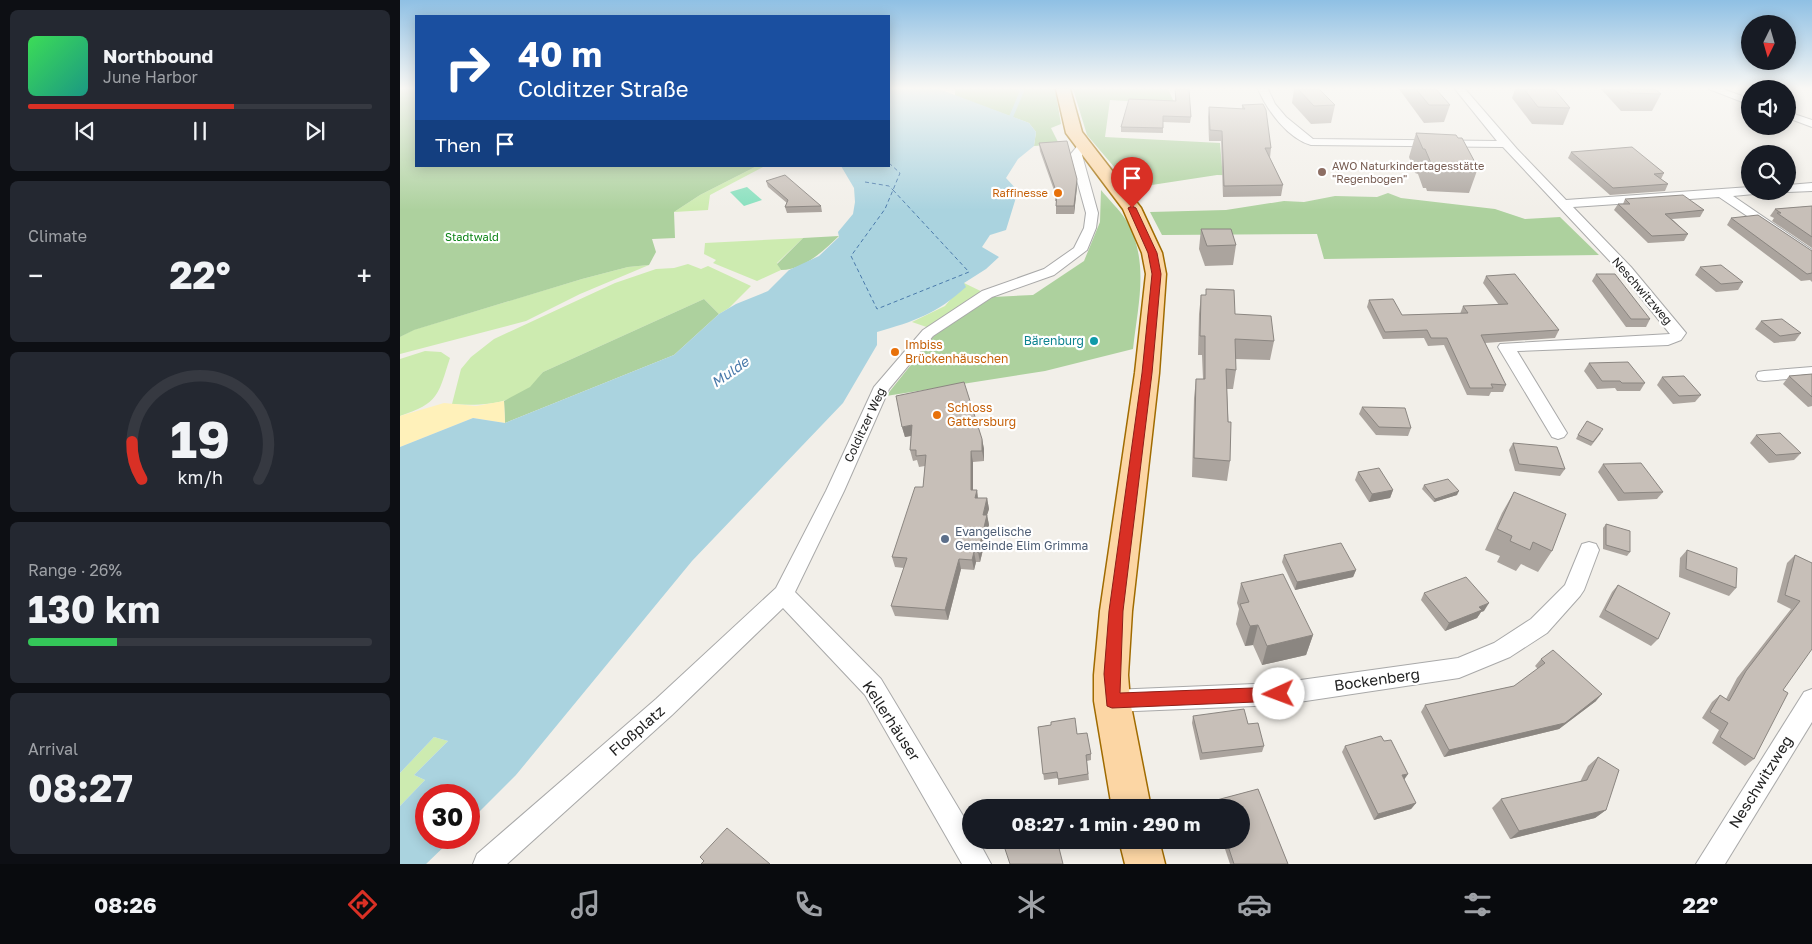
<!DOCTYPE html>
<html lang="en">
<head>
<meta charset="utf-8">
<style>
	body { margin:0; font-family:"Golos Text",sans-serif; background:#242831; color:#f1f3f6; height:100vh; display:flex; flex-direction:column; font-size:19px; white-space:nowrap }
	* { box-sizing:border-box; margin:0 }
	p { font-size:16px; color:#9ea1a6 }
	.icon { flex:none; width:28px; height:28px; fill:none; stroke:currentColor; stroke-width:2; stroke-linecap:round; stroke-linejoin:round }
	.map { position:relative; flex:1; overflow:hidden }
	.sheet { display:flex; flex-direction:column; gap:10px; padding:10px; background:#0d0f14; width:400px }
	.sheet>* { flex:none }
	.guide { position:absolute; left:15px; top:15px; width:475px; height:152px; border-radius:0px; box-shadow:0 2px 12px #0003; background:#1a4fa0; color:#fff; overflow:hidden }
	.needle { width:32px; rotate:185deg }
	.controls { position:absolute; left:1341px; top:15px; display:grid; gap:10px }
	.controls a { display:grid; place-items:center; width:55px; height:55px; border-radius:50%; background:#171b24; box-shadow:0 2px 12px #0003; font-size:25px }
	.speed { position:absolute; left:15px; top:784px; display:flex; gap:10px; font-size:25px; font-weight:700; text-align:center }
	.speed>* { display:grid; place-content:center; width:65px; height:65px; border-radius:50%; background:#171b24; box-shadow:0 2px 12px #0003; line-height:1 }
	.speed .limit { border:8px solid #d22; background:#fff; color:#111 }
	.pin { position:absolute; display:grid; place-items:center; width:42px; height:42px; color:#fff; margin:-51px -21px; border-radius:50% 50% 50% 0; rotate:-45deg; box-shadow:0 0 5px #0007 }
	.pin .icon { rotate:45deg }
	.me { position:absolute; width:55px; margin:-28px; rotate:268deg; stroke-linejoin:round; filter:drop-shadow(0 0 4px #0008) }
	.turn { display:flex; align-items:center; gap:18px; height:105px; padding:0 20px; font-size:22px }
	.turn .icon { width:65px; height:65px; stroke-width:2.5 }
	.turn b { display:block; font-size:35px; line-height:42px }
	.then { display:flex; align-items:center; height:48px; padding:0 20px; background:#0003; gap:10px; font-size:19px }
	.big { font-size:38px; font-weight:700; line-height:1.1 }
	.sheet .widget { flex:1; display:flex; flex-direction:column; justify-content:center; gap:8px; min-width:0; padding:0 18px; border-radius:8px; background:#242831 }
	.sheet .dial { align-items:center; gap:0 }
	.dial svg { height:130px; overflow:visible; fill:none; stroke:#363941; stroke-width:7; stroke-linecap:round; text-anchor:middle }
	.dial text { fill:#f1f3f6; stroke:none }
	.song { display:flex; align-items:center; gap:15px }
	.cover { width:60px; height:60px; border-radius:8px; background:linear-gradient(135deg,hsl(130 70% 55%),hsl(170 70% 35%)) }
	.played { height:5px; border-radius:2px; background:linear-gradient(90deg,#d93025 60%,#363941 60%) }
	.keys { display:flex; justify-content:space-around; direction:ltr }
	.heat { display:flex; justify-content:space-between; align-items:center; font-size:28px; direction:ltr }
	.charge { height:8px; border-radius:4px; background:linear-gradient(90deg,#34c759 26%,#363941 0) }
	.trip { position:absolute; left:562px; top:799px; width:288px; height:50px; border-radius:25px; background:#171b24; box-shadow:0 2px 12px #0003; font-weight:700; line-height:50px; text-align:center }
	.dock { display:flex; height:80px; justify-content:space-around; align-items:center; background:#090b0e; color:#9ea1a6 }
	.dock .icon { width:35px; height:35px }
	.dock .current { color:#d93025 }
	.dock b { font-size:22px; color:#f1f3f6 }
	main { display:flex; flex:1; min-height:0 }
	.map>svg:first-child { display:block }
	.grass { fill:#cdebb0 }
	.forest { fill:#add19e }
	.sand { fill:#fff1ba }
	.pitch { fill:#88e0be }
	.water { fill:#aad3df }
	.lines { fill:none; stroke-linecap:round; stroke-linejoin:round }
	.stream { stroke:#aad3df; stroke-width:4 }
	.ferry { stroke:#4a7aab; stroke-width:1; stroke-dasharray:4 3; stroke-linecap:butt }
	.minor-casing { stroke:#a9a9a9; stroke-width:2 }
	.primary-casing { stroke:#a06b00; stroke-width:3 }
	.minor { fill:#fff; fill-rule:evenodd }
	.primary { fill:#fcd6a4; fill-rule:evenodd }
	.wall { fill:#aba49e }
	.shaded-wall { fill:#8b8681 }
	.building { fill:#c7bfb8; stroke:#8b8681 }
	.route { fill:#d93025; stroke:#8d1f18 }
	.education-dot { fill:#8d6e63; stroke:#fff; stroke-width:2 }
	.food-dot { fill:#e8710a; stroke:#fff; stroke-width:2 }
	.culture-dot { fill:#0f9aa8; stroke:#fff; stroke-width:2 }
	.service-dot { fill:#5c6f8a; stroke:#fff; stroke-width:2 }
	.labels { text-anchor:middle; stroke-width:4.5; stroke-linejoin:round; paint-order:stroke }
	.far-education-label { font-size:11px; fill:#785e54; stroke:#fff; text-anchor:start }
	.far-food-label { font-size:11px; fill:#c56008; stroke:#fff; text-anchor:end }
	.far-park-label { font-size:11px; fill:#0c8416; stroke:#fff }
	.street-label { font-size:12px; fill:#222; stroke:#fff }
	.culture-label { font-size:12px; fill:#0d838f; stroke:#fff; text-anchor:end }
	.food-label { font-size:12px; fill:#c56008; stroke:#fff; text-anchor:start }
	.service-label { font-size:12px; fill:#4e5e75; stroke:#fff; text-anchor:start }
	.water-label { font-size:14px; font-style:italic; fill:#4a7aab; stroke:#fff }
	.near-street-label { font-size:15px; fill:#222; stroke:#fff }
</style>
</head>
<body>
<main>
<section class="sheet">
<div class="widget">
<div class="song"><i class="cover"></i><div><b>Northbound</b><p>June Harbor</p></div></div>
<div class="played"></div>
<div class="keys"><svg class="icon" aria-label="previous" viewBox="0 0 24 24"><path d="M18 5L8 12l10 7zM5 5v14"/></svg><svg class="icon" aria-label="pause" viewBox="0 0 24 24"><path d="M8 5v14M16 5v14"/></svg><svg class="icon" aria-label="next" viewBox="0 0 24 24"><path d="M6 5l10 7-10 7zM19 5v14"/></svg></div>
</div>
<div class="widget"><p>Climate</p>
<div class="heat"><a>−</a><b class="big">22°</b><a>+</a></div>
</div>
<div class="widget dial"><svg viewBox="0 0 100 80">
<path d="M14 69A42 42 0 1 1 86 69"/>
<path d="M14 69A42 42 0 0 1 8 46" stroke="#d93025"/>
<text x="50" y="56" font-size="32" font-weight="700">19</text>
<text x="50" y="72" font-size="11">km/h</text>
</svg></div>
<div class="widget"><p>Range · 26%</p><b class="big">130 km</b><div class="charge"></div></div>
<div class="widget"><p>Arrival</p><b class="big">08:27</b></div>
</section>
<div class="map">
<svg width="1412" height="864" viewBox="0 0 1412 864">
	<rect width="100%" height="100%" fill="#f2efe9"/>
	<g class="grass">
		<path d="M357,166H365L310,195L308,210L274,212L300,195Z"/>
		<path d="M403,238L377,263L381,270L357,281L313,263L316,260L304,254L305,243Z"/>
		<path d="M288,264L301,269L308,266L351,286L329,308L319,314L304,299L143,372C139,377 135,384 131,387C109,405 78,406 52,404L61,369L71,357L94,339L215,283L256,269L274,268Z"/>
		<path d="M249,265L180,294L126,321L0,354V337L13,330L182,279L228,267Z"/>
		<path d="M564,283L593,297L538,331L512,322L545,306Z"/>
		<path d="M25,351L41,352L50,358C38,395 39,403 0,416V359Z"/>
		<path d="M34,737L48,741L14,775L25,780L0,806V773Z"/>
	</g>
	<g class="forest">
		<path d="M0,89H16V166H357L300,195L274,212L275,238L252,239L256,252L249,265L228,267L182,279L14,330L0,337Z"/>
		<path d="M555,89H655L661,124L651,128L659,144L634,146L636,132L629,123L555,96Z"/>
		<path d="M673,89H768L775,104L710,100L705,137L820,143L822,167L866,169L872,176L817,175L732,188L687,135Z"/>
		<path d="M701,190C709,200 719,209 726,220C750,261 738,304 733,349L645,371L486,396L538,331L593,297L633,295L684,261L700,222Z"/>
		<path d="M988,193L1001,198L1095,209L1125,219L1160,217L1199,255L924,259L917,234L762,235L750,212L826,210L884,201L904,202L935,196L977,197Z"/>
		<path d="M439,236C423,251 404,270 381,270L377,264L403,238Z"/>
		<path d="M304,299L319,314L274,355L105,423L104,401L130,387L143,372Z"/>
	</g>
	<path class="sand" d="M104,401L105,423L73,418L0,447V416L44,403L76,406Z"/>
	<path class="pitch" d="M347,187L362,200L344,206L330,192Z"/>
	<path class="water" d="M489,89H539L629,123L636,132L634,146L618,159L606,178L618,191L606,230L590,235L582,247L599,257L586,269L564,283L566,287C536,314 515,321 477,332V345L443,403L292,561L116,775L69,822V795H26V838H53L26,864H0V806L25,780L14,775L48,741L34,737L0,773V447L73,418L105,423L274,355L319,314L336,304L368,291L389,270L419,256L439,237L438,232L453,214L455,202L454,188L441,166H489Z"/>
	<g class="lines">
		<path class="stream" d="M606,120L611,117L622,91L618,89"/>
		<g class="ferry">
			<path d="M489,163L500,173L493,190"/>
			<path d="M465,182L489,186L493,190"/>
			<path d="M493,190L569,272L477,309L451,256L485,209Z"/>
		</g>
		<defs>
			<g id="minor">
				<path d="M858,89H868L875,104L886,117L913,139L1097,141L1055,89H1065L1117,149L1166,200L1350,187V191H1356L1354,194L1333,196L1412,250V260L1319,197L1173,207L1231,267L1286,333L1281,340L1268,345L1117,351L1167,433L1164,437L1158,439L1152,437L1098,347L1100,344L1270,334L1221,273L1103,147L911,145C888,139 867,110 858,89Z"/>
				<path d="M1309,89H1323L1350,99V105Z"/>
				<path d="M1388,112L1412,120V127L1388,118Z"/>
				<path d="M683,143L689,146L682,155L698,213L696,228L687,250L654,275L592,297L533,336L489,389L444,491L395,592L481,679L571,829V840H578L591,864H562L465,695L383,608L272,715L107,864H73L77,854L256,699L376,588L426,491L474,387L523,330L582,291L644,269L674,248L684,228L686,213L670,155L679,144Z"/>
				<path d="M1412,183V191L1388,192L1387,191L1388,185Z"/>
				<path d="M1412,367V377L1364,381L1358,380L1356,376L1358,372L1364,371Z"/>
				<path d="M1189,542L1196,544L1199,550L1184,590L1180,596L1147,633L1110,657L1059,678L879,705L712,712L704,709L700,701L704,693L712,690L879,683L1058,658L1094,643L1131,619L1165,585L1182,544Z"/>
				<path d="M1412,689V722L1325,864H1296L1404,692Z"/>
			</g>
			<g id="primary">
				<path d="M656,89H670L682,132L741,208L762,253L766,274L759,373L732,611L728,675L730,701L751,808H712L694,701V675L700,611L735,373L746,274L742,253L723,209L666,133Z"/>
				<path d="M719,840H759L765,864H725Z"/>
			</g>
		</defs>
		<use href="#minor" class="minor-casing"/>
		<use href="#primary" class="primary-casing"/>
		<use href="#minor" class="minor"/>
		<use href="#primary" class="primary"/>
	</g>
	<g class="wall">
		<path d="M775,89H789L791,117L790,123L763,122V133L721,132V127L775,101Z"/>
		<path d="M894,89H919L935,105L931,123L911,124L892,103Z"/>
		<path d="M999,89H1036L1050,105L1044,122L1024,123Z"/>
		<path d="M1115,89H1154L1170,108L1163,125L1132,124L1112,98Z"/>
		<path d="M1201,89H1255L1261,94L1252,111H1221Z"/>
		<path d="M842,105L871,148L870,158L883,185L881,196L823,197L821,141H809L808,117L809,107L842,109Z"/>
		<path d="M1016,133L1058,138L1078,168L1069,193L1027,191L1026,188H1023L1018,174L1015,173L1009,157Z"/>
		<path d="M639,143L677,179V187L674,214H656V201H655V193L640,151Z"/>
		<path d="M1171,152L1264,173L1261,179L1268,184L1265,191L1210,195L1168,158Z"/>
		<path d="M366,181L421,206L422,212L387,213L385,207L387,203L368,187Z"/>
		<path d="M1225,199L1304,210L1300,217L1272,219L1288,234L1284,241L1248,243L1214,210L1218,204H1223Z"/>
		<path d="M1412,206V248L1372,221L1374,218L1370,216L1375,209Z"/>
		<path d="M1331,218L1412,251V282L1410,280L1401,281L1327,225Z"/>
		<path d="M801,229L836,245L833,265L805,266L799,249Z"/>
		<path d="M1300,267L1343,282L1338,290L1316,292L1295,275Z"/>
		<path d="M1196,274L1250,319L1246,327H1226L1192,281Z"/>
		<path d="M1086,276L1159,330L1155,338L1085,343L1106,385L1103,392H1091L1089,396L1067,395L1044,345L1028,346L1024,338L983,339L967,307L969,300L1002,315L1060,314L1063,306L1099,305L1083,283Z"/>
		<path d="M806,289L835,314L874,341L870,360L835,359L836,370L833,389H827L830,461L827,481L792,477L794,398L796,379H803L802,355H798L799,314L801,295H806Z"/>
		<path d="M1361,321L1401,333L1395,341L1374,343L1355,329Z"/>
		<path d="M1189,363L1245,383L1240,391H1217L1215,388L1197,389L1184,371Z"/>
		<path d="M1412,374V406L1408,407L1383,384L1389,376Z"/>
		<path d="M1262,377L1301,395L1295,402L1273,404L1257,385Z"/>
		<path d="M962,407L1011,428L1008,436L976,435L959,414Z"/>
		<path d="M502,427L582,439L584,449V461L573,462V490H577L578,498H587L589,509L587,515L589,525L580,562H576L574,570L561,569L548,620L495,616L491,606L504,568L495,567L492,557L523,487L525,466L519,467L517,460L513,461L510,450L511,436L505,437Z"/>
		<path d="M1201,433L1191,446L1176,439L1178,435Z"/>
		<path d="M1356,435L1401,453L1394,460L1369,463L1350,443Z"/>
		<path d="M1113,443L1165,469L1160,476L1115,471L1109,450Z"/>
		<path d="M1203,464L1263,492L1257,499L1218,501L1198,472Z"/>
		<path d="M958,472L993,490L990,498L969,502L955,480Z"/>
		<path d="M1024,485L1057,495L1034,502L1022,489Z"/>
		<path d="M1114,492L1152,551L1138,572L1121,564L1116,571L1097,562L1100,556L1085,550L1102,513Z"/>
		<path d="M1206,524L1230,552L1227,556L1203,549V528Z"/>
		<path d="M1287,550L1336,588L1329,596L1279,577L1280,558Z"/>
		<path d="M884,555L956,570L953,577L895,590L882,562Z"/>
		<path d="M1395,555L1412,563L1383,690L1354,759L1345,766L1312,743L1319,730L1302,718L1312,702L1320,695L1326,699L1337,678L1391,609L1377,602L1387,563Z"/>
		<path d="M841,583L913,635L906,655L862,665L853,645L845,646L836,624L839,609L837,603Z"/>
		<path d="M1218,585L1258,639L1251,646L1199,617L1212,592Z"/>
		<path d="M1024,593L1084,611L1081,612L1077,618L1045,631L1021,600Z"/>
		<path d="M1141,659L1196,701L1159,729L1044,757L1021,712L1025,705L1114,686L1138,669L1135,666Z"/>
		<path d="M793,716L848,724L864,746L862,752L800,760L792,723Z"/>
		<path d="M651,725L677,734L691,754V760L687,761L689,780L658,785V778L644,780L638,727Z"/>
		<path d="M945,746L1016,803L1011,809L974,820L942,752Z"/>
		<path d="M1198,757L1206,810L1195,818L1110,839L1092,808L1101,799L1180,782L1188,766Z"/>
		<path d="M858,789L888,864H830L822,840H841V808L811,807L813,801Z"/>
	</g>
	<g class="shaded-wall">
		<path d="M677,179V187L674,214V206Z"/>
		<path d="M512,425L515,435L505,437L502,427Z"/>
		<path d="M582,439L584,449V461L582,451Z"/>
		<path d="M571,451L573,462V501L571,490Z"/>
		<path d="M577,490L578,501L575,498Z"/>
		<path d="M993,490L990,498L969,502L972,494Z"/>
		<path d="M1059,491L1057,495L1034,502L1035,499Z"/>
		<path d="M587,498L589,509L587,515L589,525L580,562L578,552L583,515Z"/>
		<path d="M574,552L576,562L574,570L572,560Z"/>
		<path d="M559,559L561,569L548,620L545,610Z"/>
		<path d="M956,570L953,577L895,590L897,582Z"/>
		<path d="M1089,603L1084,611L1081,612L1077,618L1045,631L1049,623L1079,607Z"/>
		<path d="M858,625L853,645L845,646L850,626Z"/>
		<path d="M913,635L906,655L862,665L867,646Z"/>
		<path d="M1202,694L1196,701L1159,729L1044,757L1049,750Z"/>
		<path d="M1008,774L1004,780L1002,775Z"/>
		<path d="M1016,803L1011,809L974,820L978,814Z"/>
		<path d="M1206,810L1195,818L1110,839L1119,831Z"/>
	</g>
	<g class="building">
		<path d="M775,89H789L791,117L763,116V128L721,127L729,99L776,101Z"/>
		<path d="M898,89H919L935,105L914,106Z"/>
		<path d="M1016,89H1036L1050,105H1029Z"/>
		<path d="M1124,89H1154L1170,108L1138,107Z"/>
		<path d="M1225,89H1255L1261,94L1230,93Z"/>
		<path d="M863,104L866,110L871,148H865L883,185L824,186L822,131L810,130L809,107L845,109L842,105Z"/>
		<path d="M1016,133L1056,135L1058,138H1062L1078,168L1035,166L1034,163H1031L1025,149H1023Z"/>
		<path d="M667,141L677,179L674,206H656L657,193H654L655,188L639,143Z"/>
		<path d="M1232,147L1264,173L1254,174L1268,184L1213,188L1171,152Z"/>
		<path d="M385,175L421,206L385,207L388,200L366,181Z"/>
		<path d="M1283,195L1304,210L1265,214L1288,234L1252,236L1218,204H1230L1225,199Z"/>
		<path d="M1412,206V237L1377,213H1381L1375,209Z"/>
		<path d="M1358,215L1412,251V273L1407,274L1331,218Z"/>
		<path d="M801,229H831L836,245L807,246Z"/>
		<path d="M1321,265L1343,282L1321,284L1300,267Z"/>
		<path d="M1115,274L1159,330L1081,335L1106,385L1091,384L1093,388H1070L1047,338H1031L1027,330L985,332L969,300L993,299L1002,315L1068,313L1063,306L1108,304L1086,276Z"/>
		<path d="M1196,274H1215L1250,319H1231Z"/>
		<path d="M806,289L834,290L835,314L871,316L874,341L835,339L836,370L826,369L828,422H831L830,461L794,458L796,379H805V336H800L801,295H806Z"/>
		<path d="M1382,319L1401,333L1380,336L1361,321Z"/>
		<path d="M1228,362L1245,383H1222L1220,381H1202L1189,363Z"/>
		<path d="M1412,374V397L1389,376Z"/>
		<path d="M1284,376L1301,395L1279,396L1262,377Z"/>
		<path d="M564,382L582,439V451H571V490H577L575,498H587L583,515H587L578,552H574L572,560L559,559L545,610L491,606L507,558L492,557L515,487H523L526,455L516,456V450H510L512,425L502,427L496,396Z"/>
		<path d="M962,407L1005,408L1011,428L979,427Z"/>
		<path d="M1187,421L1203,429L1193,442L1178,435Z"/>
		<path d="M1380,433L1401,453L1376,455L1356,435Z"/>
		<path d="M1113,443L1157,447L1165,469L1119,464Z"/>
		<path d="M1241,463L1263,492L1224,493L1203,464Z"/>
		<path d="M979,468L993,490L972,494L958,472Z"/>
		<path d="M1048,479L1059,491L1035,499L1024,485Z"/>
		<path d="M1114,492L1166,514L1152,551L1133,542L1130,550L1110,541L1112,536L1097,529Z"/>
		<path d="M1206,524L1230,531V552L1206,545Z"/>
		<path d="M941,543L956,570L897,582L884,555Z"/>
		<path d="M1287,550L1337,568L1336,588L1286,569Z"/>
		<path d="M1395,555L1412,563V649L1383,690L1388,693L1354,759L1320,737L1328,723L1310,712L1320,695L1329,701L1346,671L1400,601L1385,595Z"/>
		<path d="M883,574L913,635L867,646L858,625L850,626L840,604L849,602L841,583Z"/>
		<path d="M1066,577L1089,603L1079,607L1082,610L1049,623L1024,593Z"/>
		<path d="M1218,585L1270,613L1258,639L1205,610Z"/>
		<path d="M1153,650L1202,694L1165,723L1049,750L1025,705L1114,686L1145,663L1141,659Z"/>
		<path d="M844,709L848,724L858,723L864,746L802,753L793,716Z"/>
		<path d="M675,718L677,734L687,733L691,754L686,755L688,774L658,779L657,772L643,774L638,727L651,725V722Z"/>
		<path d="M981,736L984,741L991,740L1008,774L1002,775L1016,803L978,814L945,746Z"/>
		<path d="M1198,757L1219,770L1206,810L1119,831L1101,799L1187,780Z"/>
		<path d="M858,789L888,864H834L826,840H841V808H815L813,801Z"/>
		<path d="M327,828L370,864H301L304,861L300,857Z"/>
		<path d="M602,840H657L663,864H610Z"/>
	</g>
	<linearGradient id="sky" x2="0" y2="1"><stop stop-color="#8fc0e4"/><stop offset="0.42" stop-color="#f9f8f5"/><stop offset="1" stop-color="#f9f8f5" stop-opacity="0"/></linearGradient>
	<rect width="1412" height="210" fill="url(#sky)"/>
	<path class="route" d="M732,206L736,208L757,253L761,274L752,373L723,611L720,693L879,687L885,689L887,694L885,699L879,701L712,708L707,706L704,674L709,611L742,373L752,274L748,253L728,208Z"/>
	<circle class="education-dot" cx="922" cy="172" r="5"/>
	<g class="food-dot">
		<circle cx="658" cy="193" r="5"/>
		<circle cx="495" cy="352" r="5"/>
		<circle cx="537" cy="415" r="5"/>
	</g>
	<circle class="culture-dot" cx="694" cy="341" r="5"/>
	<circle class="service-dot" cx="545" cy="539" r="5"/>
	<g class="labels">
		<g class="far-education-label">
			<text x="932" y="170">AWO Naturkindertagesstätte<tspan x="932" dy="13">"Regenbogen"</tspan></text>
		</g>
		<g class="far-food-label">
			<text x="648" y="197">Raffinesse</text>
		</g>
		<g class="far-park-label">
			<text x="72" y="241">Stadtwald</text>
		</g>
		<g class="street-label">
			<text transform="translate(1242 291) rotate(49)" y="4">Neschwitzweg</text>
			<text transform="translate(465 425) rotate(-65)" y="4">Colditzer Weg</text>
		</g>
		<g class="culture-label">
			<text x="684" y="345">Bärenburg</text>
		</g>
		<g class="food-label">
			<text x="505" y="349">Imbiss<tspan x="505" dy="14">Brückenhäuschen</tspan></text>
			<text x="547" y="412">Schloss<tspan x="547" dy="14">Gattersburg</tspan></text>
		</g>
		<g class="service-label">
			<text x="555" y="536">Evangelische<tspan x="555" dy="14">Gemeinde Elim Grimma</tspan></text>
		</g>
		<g class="water-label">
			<text transform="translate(330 372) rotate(-35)" y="5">Mulde</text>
		</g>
		<g class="near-street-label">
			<text transform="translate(977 680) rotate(-8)" y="5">Bockenberg</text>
			<text transform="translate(491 721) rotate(57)" y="5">Kellerhäuser</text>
			<text transform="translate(237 731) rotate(-41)" y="5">Floßplatz</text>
			<text transform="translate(1361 782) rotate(-58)" y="5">Neschwitzweg</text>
		</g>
	</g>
</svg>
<div class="controls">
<a><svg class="needle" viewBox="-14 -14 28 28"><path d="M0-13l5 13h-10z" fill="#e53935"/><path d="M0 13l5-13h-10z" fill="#9ea1a6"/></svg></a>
<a><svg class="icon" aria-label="sound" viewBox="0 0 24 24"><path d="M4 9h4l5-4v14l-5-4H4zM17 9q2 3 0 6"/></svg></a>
<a><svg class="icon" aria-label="search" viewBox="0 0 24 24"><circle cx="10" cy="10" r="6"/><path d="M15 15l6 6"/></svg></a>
</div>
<div class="speed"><div class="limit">30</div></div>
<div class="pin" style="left:732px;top:208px;background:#d93025"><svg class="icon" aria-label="arrive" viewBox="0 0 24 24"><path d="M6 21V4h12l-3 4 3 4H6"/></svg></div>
<svg class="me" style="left:879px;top:694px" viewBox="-20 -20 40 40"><circle r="19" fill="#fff"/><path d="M0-13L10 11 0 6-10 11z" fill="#d93025"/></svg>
<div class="trip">08:27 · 1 min · 290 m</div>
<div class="guide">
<div class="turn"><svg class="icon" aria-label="right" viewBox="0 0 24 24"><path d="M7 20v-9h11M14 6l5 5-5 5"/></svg><div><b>40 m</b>Colditzer Straße</div></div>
<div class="then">Then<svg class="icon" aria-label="arrive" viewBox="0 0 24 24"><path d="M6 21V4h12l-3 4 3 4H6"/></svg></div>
</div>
</div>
</main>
<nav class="dock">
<b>08:26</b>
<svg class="icon current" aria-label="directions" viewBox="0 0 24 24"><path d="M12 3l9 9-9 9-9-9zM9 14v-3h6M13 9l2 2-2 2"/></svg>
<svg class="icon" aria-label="music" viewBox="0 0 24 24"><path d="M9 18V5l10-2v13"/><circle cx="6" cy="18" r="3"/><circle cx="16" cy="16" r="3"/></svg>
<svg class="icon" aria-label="phone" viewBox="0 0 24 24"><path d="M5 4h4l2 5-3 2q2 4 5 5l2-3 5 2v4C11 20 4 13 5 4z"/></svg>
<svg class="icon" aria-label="climate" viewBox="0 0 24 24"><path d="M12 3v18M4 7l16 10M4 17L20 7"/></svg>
<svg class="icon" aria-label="car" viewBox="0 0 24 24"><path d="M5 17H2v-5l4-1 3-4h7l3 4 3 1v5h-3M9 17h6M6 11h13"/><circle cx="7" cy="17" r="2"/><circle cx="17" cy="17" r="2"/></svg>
<svg class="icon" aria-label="filters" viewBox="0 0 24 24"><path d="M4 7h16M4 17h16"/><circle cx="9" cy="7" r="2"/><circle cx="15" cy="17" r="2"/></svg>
<b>22°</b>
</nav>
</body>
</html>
